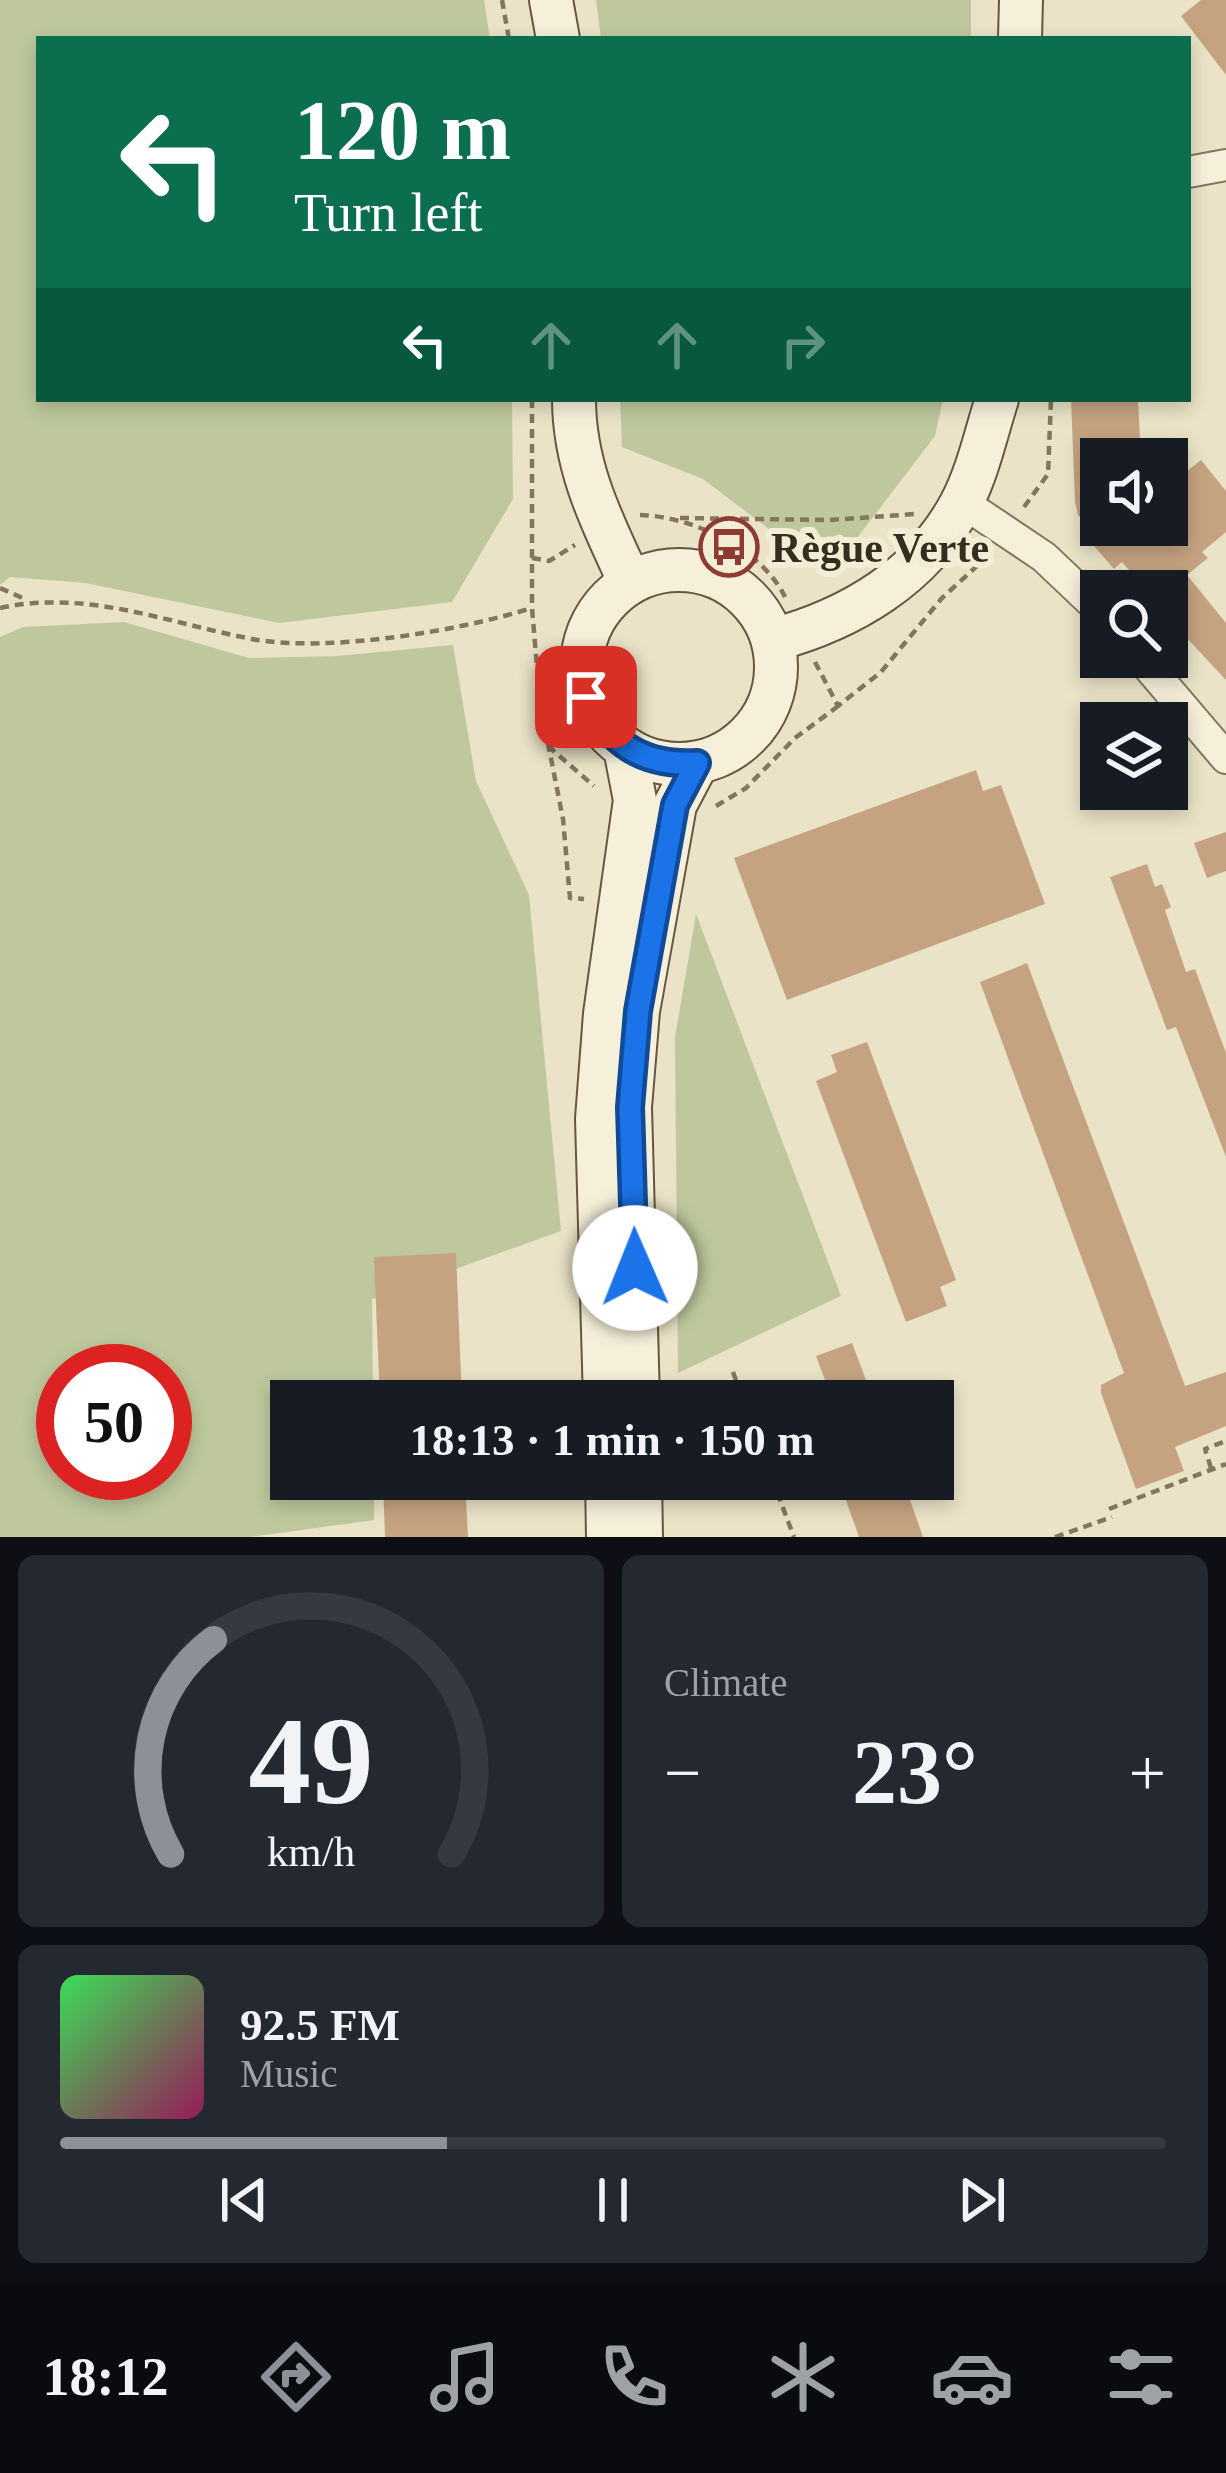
<!DOCTYPE html>
<html lang="en">
<head>
<meta charset="utf-8">
<style>
	body { margin:0; font-family:"Times New Roman",serif; background:#242831; color:#f1f3f6; height:100vh; display:flex; flex-direction:column; font-size:45px; white-space:nowrap }
	* { box-sizing:border-box; margin:0 }
	p { font-size:39px; color:#9ea1a6 }
	.icon { flex:none; width:66px; height:66px; fill:none; stroke:currentColor; stroke-width:2; stroke-linecap:round; stroke-linejoin:round }
	.map { position:relative; height:1537px; overflow:hidden }
	.side { display:flex; flex-direction:column; gap:18px; padding:18px; background:#0d0f14; flex:1 }
	.side>* { flex:none }
	.banner { position:absolute; left:36px; top:36px; width:1155px; height:366px; border-radius:0px; box-shadow:0 6px 18px #0003; background:#0b6e4f; color:#fff; overflow:hidden }
	.tools { position:absolute; left:1080px; top:438px; display:grid; gap:24px }
	.tools a { display:grid; place-items:center; width:108px; height:108px; border-radius:0px; background:#171b24; box-shadow:0 6px 18px #0003; font-size:60px }
	.speed { position:absolute; left:36px; top:1344px; display:flex; gap:24px; font-size:60px; font-weight:700; text-align:center }
	.speed>* { display:grid; place-content:center; width:156px; height:156px; border-radius:50%; background:#171b24; box-shadow:0 6px 18px #0003; line-height:1 }
	.speed .limit { border:18px solid #d22; background:#fff; color:#111 }
	.pin { position:absolute; display:grid; place-items:center; width:102px; height:102px; color:#fff; margin:-51px; border-radius:24px; box-shadow:0 6px 18px #0006 }
	.me { position:absolute; width:132px; margin:-66px; rotate:359deg; stroke-linejoin:round; filter:drop-shadow(0 0 9px #0008) }
	.turn { display:flex; align-items:center; gap:42px; height:252px; padding:0 60px; font-size:54px }
	.turn .icon { width:156px; height:156px; stroke-width:2.5 }
	.turn b { display:block; font-size:84px; line-height:102px }
	.lanes { display:flex; align-items:center; height:114px; padding:0 60px; background:#0003; justify-content:center; gap:60px; direction:ltr }
	.lanes .off { opacity:.35 }
	.big { font-size:90px; font-weight:800; line-height:1.1 }
	.side .widget { flex:1; display:flex; flex-direction:column; justify-content:center; gap:18px; min-width:0; padding:0 42px; border-radius:18px; background:#242831 }
	.side .dial { align-items:center; gap:0 }
	.dial svg { height:312px; overflow:visible; fill:none; stroke:#363941; stroke-width:7; stroke-linecap:round; text-anchor:middle }
	.dial text { fill:#f1f3f6; stroke:none }
	.song { display:flex; align-items:center; gap:36px }
	.cover { width:144px; height:144px; border-radius:18px; background:linear-gradient(135deg,hsl(130 70% 55%),hsl(330 70% 35%)) }
	.played { height:12px; border-radius:6px; background:linear-gradient(90deg,#8c9099 35%,#363941 35%) }
	.keys { display:flex; justify-content:space-around; direction:ltr }
	.heat { display:flex; justify-content:space-between; align-items:center; font-size:66px; direction:ltr }
	.side .tiles { flex:1; display:grid; gap:18px; grid-template-columns:1fr 1fr }
	.widget:last-child { grid-column:span 2 }
	.trip { position:absolute; left:270px; top:1380px; width:684px; height:120px; border-radius:0px; background:#171b24; box-shadow:0 6px 18px #0003; font-weight:800; line-height:120px; text-align:center }
	.menu { display:flex; height:192px; justify-content:space-around; align-items:center; background:#090b0e; color:#9ea1a6 }
	.menu .icon { width:84px; height:84px }
	.menu .selected { color:#8c9099 }
	.menu b { font-size:54px; color:#f1f3f6 }
	.map>svg:first-child { display:block }
	.green { fill:#bec89c; fill-rule:evenodd }
	.building { fill:#c5a380 }
	.lines { fill:none; stroke-linecap:round; stroke-linejoin:round }
	.minor-casing { stroke:#84765e; stroke-width:34 }
	.secondary-casing { stroke:#665741; stroke-width:46 }
	.path { stroke:#84765e; stroke-width:4.5; stroke-dasharray:9 6; stroke-linecap:butt }
	.minor { stroke:#f6f0da; stroke-width:30 }
	.secondary { stroke:#f6f0da; stroke-width:42 }
	.route-casing { stroke:#114b97; stroke-width:30 }
	.route { stroke:#1a73e8; stroke-width:21 }
	.labels { text-anchor:middle; stroke-width:12; stroke-linejoin:round; paint-order:stroke }
	.poi-label { font-size:42px; font-weight:bold; fill:#362d20; stroke:#f3edd6; text-anchor:start }
</style>
</head>
<body>
<div class="map">
<svg width="1226" height="1537" viewBox="0 0 1226 1537">
	<rect width="100%" height="100%" fill="#eae3c7"/>
	<g class="green">
		<path d="M0,0H484L490,39H39V399H512L513,499L452,602L279,623L86,583L10,577L0,585Z"/>
		<path d="M596,0H971V39H601Z"/>
		<path d="M620,399H943L935,436L857,538L778,536L703,479L622,447Z"/>
		<path d="M124,622L249,658L337,656L453,645L476,781L529,895L561,1231L372,1299L373,1401H291V1479H374V1520L250,1537H0V637L23,627ZM63,1371H165V1473H63Z"/>
		<path d="M696,914L841,1296L678,1373L675,1037Z"/>
	</g>
	<g class="building">
		<path d="M1201,0H1226V75L1181,16Z"/>
		<path d="M1071,399H1138L1141,459H1101V525H1167V487L1201,460L1226,491V532L1202,552L1208,558L1187,575L1226,623V680L1167,617V591H1147L1122,562L1114,569L1094,546L1101,539L1078,515L1075,502Z"/>
		<path d="M976,770L983,791L1001,785L1045,904L787,1000L734,858Z"/>
		<path d="M1226,832V871L1207,878L1194,843Z"/>
		<path d="M1147,864L1155,887L1162,884L1171,907L1165,910L1186,972L1195,969L1226,1053V1157L1176,1027L1167,1030L1110,877Z"/>
		<path d="M1027,963L1185,1386L1226,1372V1426L1175,1447L1184,1471L1136,1489L1101,1393V1385L1124,1373L980,982Z"/>
		<path d="M867,1042L956,1280L940,1287L947,1306L906,1322L816,1081L837,1072L831,1055Z"/>
		<path d="M456,1253L462,1401H380L374,1257Z"/>
		<path d="M852,1343L874,1401H833L816,1356Z"/>
		<path d="M383,1479H465L468,1537H385Z"/>
		<path d="M876,1479H883L889,1498L907,1491L923,1537H859L843,1492Z"/>
	</g>
	<g class="lines">
		<defs>
			<g id="minor">
				<path d="M1188,172L1226,165"/>
				<path d="M962,502L1044,557L1101,611"/>
				<path d="M1140,657L1226,758"/>
			</g>
			<g id="secondary">
				<path d="M551,0L558,39"/>
				<path d="M1020,39L1021,0"/>
				<path d="M574,399C574,467 602,522 630,582"/>
				<circle cx="679" cy="667" r="97"/>
				<path d="M773,640C851,619 922,577 961,504C978,472 986,433 997,399"/>
				<path d="M605,1401L597,1119L605,1014L635,800L625,748"/>
				<path d="M638,1401L630,1107L638,1011L675,805L697,763"/>
				<path d="M607,1479L608,1537"/>
				<path d="M640,1479L641,1537"/>
			</g>
		</defs>
		<use href="#minor" class="minor-casing"/>
		<use href="#secondary" class="secondary-casing"/>
		<g class="path">
			<path d="M502,0L509,39"/>
			<path d="M532,399V608L540,703L563,819L570,898L584,899"/>
			<path d="M1024,507L1048,474L1051,399"/>
			<path d="M640,515C691,516 762,549 785,597"/>
			<path d="M680,518L830,520L915,514"/>
			<path d="M532,558L549,561L575,545"/>
			<path d="M0,588L27,600"/>
			<path d="M0,608C87,589 168,623 252,639C328,653 459,631 532,608"/>
			<path d="M815,662L838,706L881,672L942,598L989,555"/>
			<path d="M548,746L594,786"/>
			<path d="M716,806L746,788L795,738L837,707"/>
			<path d="M733,1372L743,1401"/>
			<path d="M1211,1468L1205,1449L1226,1441"/>
			<path d="M772,1479L794,1537"/>
			<path d="M1109,1509L1226,1464"/>
			<path d="M1055,1537L1112,1517"/>
		</g>
		<use href="#minor" class="minor"/>
		<use href="#secondary" class="secondary"/>
	</g>
	<g class="lines">
		<defs>
			<path id="route" d="M586,697C610,744 643,766 697,763L675,805L638,1011L630,1107L635,1268"/>
		</defs>
		<use href="#route" class="route-casing"/>
		<use href="#route" class="route"/>
	</g>
	<defs>
		<symbol id="bus-ring" viewBox="-11 -11 22 22"><circle r="9.5" fill="#f3edd6" stroke="#8e3b33" stroke-width="1.5"/><path d="M-5-6H5V4H4V6H2V4H-2V6H-4V4H-5ZM-3.5-4V0h7V-4ZM-3.5 1.2v1.5H-2V1.2ZM2 1.2v1.5H3.5V1.2Z" fill="#8e3b33"/></symbol>
	</defs>
	<g fill-rule="evenodd">
		<use href="#bus-ring" x="696" y="514" width="66" height="66"/>
	</g>
	<g class="labels">
		<g class="poi-label">
			<text x="771" y="562">Règue Verte</text>
		</g>
	</g>
</svg>
<div class="tools">
<a><svg class="icon" aria-label="sound" viewBox="0 0 24 24"><path d="M4 9h4l5-4v14l-5-4H4zM17 9q2 3 0 6"/></svg></a>
<a><svg class="icon" aria-label="search" viewBox="0 0 24 24"><circle cx="10" cy="10" r="6"/><path d="M15 15l6 6"/></svg></a>
<a><svg class="icon" aria-label="layers" viewBox="0 0 24 24"><path d="M12 4l9 5-9 5-9-5zM3 14l9 5 9-5"/></svg></a>
</div>
<div class="speed"><div class="limit">50</div></div>
<div class="pin" style="left:586px;top:697px;background:#d93025"><svg class="icon" aria-label="arrive" viewBox="0 0 24 24"><path d="M6 21V4h12l-3 4 3 4H6"/></svg></div>
<svg class="me" style="left:635px;top:1268px" viewBox="-20 -20 40 40"><circle r="19" fill="#fff"/><path d="M0-13L10 11 0 6-10 11z" fill="#1a73e8"/></svg>
<div class="trip">18:13 · 1 min · 150 m</div>
<div class="banner">
<div class="turn"><svg class="icon" aria-label="left" viewBox="0 0 24 24"><path d="M17 20v-9H6M10 6l-5 5 5 5"/></svg><div><b>120 m</b>Turn left</div></div>
<div class="lanes"><svg class="icon" aria-label="left" viewBox="0 0 24 24"><path d="M17 20v-9H6M10 6l-5 5 5 5"/></svg><svg class="icon off" aria-label="ahead" viewBox="0 0 24 24"><path d="M12 20V5M6 11l6-6 6 6"/></svg><svg class="icon off" aria-label="ahead" viewBox="0 0 24 24"><path d="M12 20V5M6 11l6-6 6 6"/></svg><svg class="icon off" aria-label="right" viewBox="0 0 24 24"><path d="M7 20v-9h11M14 6l5 5-5 5"/></svg></div>
</div>
</div>
<section class="side">
<div class="tiles">
<div class="widget dial"><svg viewBox="0 0 100 80">
<path d="M14 69A42 42 0 1 1 86 69"/>
<path d="M14 69A42 42 0 0 1 25 14" stroke="#8c9099"/>
<text x="50" y="56" font-size="32" font-weight="700">49</text>
<text x="50" y="72" font-size="11">km/h</text>
</svg></div>
<div class="widget"><p>Climate</p>
<div class="heat"><a>−</a><b class="big">23°</b><a>+</a></div>
</div>
<div class="widget">
<div class="song"><i class="cover"></i><div><b>92.5 FM</b><p>Music</p></div></div>
<div class="played"></div>
<div class="keys"><svg class="icon" aria-label="previous" viewBox="0 0 24 24"><path d="M18 5L8 12l10 7zM5 5v14"/></svg><svg class="icon" aria-label="pause" viewBox="0 0 24 24"><path d="M8 5v14M16 5v14"/></svg><svg class="icon" aria-label="next" viewBox="0 0 24 24"><path d="M6 5l10 7-10 7zM19 5v14"/></svg></div>
</div>
</div>
</section>
<nav class="menu">
<b>18:12</b>
<svg class="icon selected" aria-label="directions" viewBox="0 0 24 24"><path d="M12 3l9 9-9 9-9-9zM9 14v-3h6M13 9l2 2-2 2"/></svg>
<svg class="icon" aria-label="music" viewBox="0 0 24 24"><path d="M9 18V5l10-2v13"/><circle cx="6" cy="18" r="3"/><circle cx="16" cy="16" r="3"/></svg>
<svg class="icon" aria-label="phone" viewBox="0 0 24 24"><path d="M5 4h4l2 5-3 2q2 4 5 5l2-3 5 2v4C11 20 4 13 5 4z"/></svg>
<svg class="icon" aria-label="climate" viewBox="0 0 24 24"><path d="M12 3v18M4 7l16 10M4 17L20 7"/></svg>
<svg class="icon" aria-label="car" viewBox="0 0 24 24"><path d="M5 17H2v-5l4-1 3-4h7l3 4 3 1v5h-3M9 17h6M6 11h13"/><circle cx="7" cy="17" r="2"/><circle cx="17" cy="17" r="2"/></svg>
<svg class="icon" aria-label="filters" viewBox="0 0 24 24"><path d="M4 7h16M4 17h16"/><circle cx="9" cy="7" r="2"/><circle cx="15" cy="17" r="2"/></svg>
</nav>
</body>
</html>
